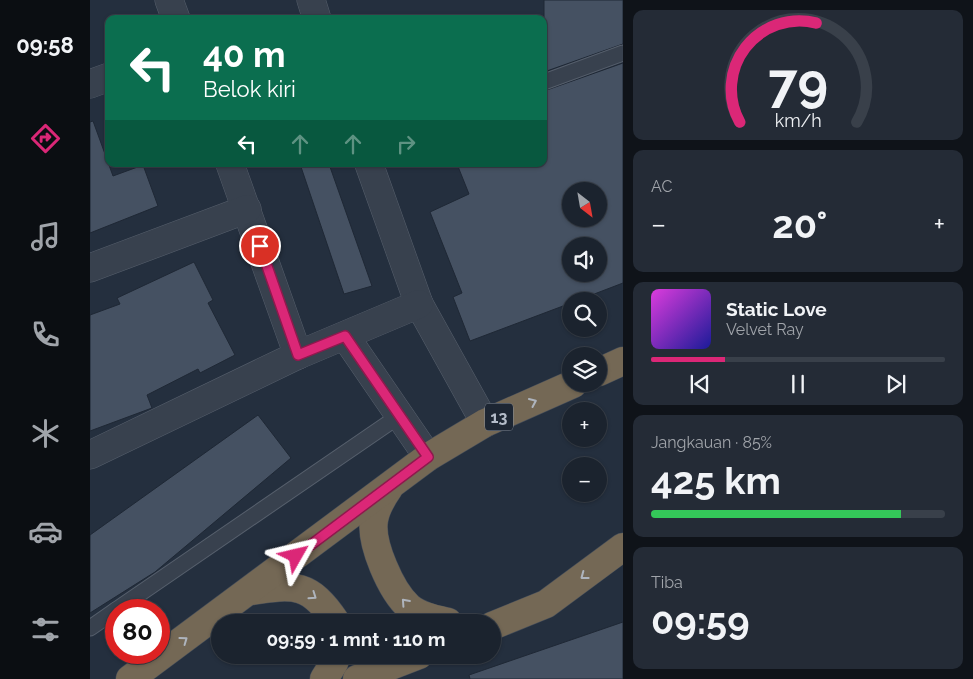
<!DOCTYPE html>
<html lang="id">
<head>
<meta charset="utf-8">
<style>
	body { margin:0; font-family:Raleway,sans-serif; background:#242b36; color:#f1f3f6; height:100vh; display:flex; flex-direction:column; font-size:19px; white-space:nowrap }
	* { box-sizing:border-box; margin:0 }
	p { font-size:16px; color:#a0a4aa }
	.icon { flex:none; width:28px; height:28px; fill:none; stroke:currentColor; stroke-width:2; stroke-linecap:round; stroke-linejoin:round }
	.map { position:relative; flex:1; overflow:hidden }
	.side { display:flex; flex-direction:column; gap:10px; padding:10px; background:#0f1319; width:350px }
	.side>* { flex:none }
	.top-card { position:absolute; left:15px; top:15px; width:442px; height:152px; border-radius:10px; box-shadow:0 1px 4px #0004,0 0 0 1px #39404a; background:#0b6e4f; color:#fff; overflow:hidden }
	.needle { width:32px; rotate:149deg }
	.fabs { position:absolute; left:472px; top:182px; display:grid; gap:10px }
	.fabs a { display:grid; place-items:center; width:45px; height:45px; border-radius:50%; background:#1b232e; box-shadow:0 1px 4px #0004,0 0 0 1px #39404a; font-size:25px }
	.speed { position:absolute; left:15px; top:599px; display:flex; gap:10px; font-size:25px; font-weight:700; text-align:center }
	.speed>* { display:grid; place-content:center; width:65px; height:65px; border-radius:50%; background:#1b232e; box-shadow:0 1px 4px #0004,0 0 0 1px #39404a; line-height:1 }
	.speed .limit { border:8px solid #d22; background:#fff; color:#111 }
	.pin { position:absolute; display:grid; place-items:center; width:42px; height:42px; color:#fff; margin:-21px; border:2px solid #fff; border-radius:50%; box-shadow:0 1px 5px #0007 }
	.me { position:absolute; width:55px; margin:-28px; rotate:53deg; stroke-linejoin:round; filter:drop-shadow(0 0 4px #0008) }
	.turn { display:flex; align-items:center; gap:18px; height:105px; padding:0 15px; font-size:22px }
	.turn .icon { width:65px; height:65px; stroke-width:2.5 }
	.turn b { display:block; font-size:35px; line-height:42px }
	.lanes { display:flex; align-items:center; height:48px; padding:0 15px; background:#0003; justify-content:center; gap:25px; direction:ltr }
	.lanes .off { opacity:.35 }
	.big { font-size:38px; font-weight:700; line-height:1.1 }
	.side .tile { flex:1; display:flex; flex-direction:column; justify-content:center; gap:8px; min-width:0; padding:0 18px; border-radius:10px; background:#242b36 }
	.side .dial { align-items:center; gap:0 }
	.dial svg { height:130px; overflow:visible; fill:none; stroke:#39404a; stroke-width:7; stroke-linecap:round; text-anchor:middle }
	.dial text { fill:#f1f3f6; stroke:none }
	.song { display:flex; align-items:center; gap:15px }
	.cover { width:60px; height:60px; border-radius:8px; background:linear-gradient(135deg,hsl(300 70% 55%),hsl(240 70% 35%)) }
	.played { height:5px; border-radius:2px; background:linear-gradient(90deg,#db2777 25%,#39404a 25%) }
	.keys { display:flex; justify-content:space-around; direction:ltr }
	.heat { display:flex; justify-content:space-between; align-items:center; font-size:28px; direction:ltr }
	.charge { height:8px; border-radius:4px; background:linear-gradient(90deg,#34c759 85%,#39404a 0) }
	.trip { position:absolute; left:121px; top:614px; width:290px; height:50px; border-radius:25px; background:#1b232e; box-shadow:0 1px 4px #0004,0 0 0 1px #39404a; font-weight:700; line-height:50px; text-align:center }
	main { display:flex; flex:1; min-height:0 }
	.dock { display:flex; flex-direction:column; width:90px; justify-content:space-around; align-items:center; background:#0b0e12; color:#a0a4aa }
	.dock .icon { width:35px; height:35px }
	.dock .on { color:#db2777 }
	.dock b { font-size:22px; color:#f1f3f6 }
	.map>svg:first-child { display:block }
	.building { fill:#455162; stroke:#1f2835; fill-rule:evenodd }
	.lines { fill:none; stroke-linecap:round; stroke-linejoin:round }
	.lane-casing { stroke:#565f6c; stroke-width:17 }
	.street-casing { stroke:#565f6c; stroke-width:29 }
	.highway-casing { stroke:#434c59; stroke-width:29 }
	.lane { stroke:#38414e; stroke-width:15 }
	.street { stroke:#38414e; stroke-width:28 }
	.highway { stroke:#746855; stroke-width:28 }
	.oneway { stroke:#aeb4bd }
	.route-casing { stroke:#8e194d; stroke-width:12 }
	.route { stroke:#db2777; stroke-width:9 }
	.labels { text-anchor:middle; stroke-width:5; stroke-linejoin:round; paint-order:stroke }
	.shield { fill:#1d2633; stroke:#878f9c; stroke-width:1 }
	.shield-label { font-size:16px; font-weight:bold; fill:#b4bcc9 }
</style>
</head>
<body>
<main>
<nav class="dock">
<b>09:58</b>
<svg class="icon on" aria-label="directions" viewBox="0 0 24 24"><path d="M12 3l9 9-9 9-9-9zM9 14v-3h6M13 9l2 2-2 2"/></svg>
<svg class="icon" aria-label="music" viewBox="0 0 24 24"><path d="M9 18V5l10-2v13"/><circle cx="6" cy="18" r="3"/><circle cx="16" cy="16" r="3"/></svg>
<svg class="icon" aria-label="phone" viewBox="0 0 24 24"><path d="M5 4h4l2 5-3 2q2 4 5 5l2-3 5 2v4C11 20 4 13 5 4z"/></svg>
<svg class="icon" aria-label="climate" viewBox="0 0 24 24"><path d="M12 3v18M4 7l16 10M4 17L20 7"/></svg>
<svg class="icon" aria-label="car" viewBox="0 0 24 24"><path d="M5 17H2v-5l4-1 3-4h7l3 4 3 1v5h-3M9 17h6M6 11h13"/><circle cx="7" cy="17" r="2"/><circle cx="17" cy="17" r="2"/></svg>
<svg class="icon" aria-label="filters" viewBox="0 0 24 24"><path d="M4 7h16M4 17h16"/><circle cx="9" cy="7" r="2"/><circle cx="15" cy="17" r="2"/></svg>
</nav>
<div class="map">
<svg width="533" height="679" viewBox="0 0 533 679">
	<rect width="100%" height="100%" fill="#242f3e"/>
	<g class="building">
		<path d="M454,0H533V44L454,72Z"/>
		<path d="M533,63V283L486,301H481V303L380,341L363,297L372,293L340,212L379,194L367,164H454V91ZM481,191H509V219H481ZM481,246H509V274H481Z"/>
		<path d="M3,121L23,176L53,165L68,206L0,233V122Z"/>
		<path d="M210,164H239L282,286L254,294Z"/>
		<path d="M104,262L123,300L118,303L145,355L110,373L108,369L57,395L62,408L0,431V315L30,304L27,298Z"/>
		<path d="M168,415L201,458L65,572L0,613V535Z"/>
		<path d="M533,622V679H380L379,675Z"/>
	</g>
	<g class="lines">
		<defs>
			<g id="lane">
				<path d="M454,82L533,53"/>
				<path d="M26,610L309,416"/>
				<path d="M0,628L26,610"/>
			</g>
			<g id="street">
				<path d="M79,0L86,19"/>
				<path d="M221,0L227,19"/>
				<path d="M0,84L19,77"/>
				<path d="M140,164L208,355"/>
				<path d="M279,164L329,304L395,423"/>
				<path d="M0,268L157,209"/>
				<path d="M255,336L338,457"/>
				<path d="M0,455L208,355L329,304"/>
			</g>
			<g id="highway">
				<path d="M509,372L533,361"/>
				<path d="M299,488C292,498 286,508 284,520C280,543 301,591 319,607C330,616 345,619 358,622"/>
				<path d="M161,591C205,584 220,583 246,622"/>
				<path d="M402,626L456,604L533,547"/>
				<path d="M40,679L338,457L395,423L483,384"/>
				<path d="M234,679L244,663L247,655"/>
				<path d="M267,679L329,655"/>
			</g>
		</defs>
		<use href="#lane" class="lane-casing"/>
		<use href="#street" class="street-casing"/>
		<use href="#highway" class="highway-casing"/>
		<use href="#lane" class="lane"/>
		<use href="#street" class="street"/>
		<use href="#highway" class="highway"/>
	</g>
	<defs><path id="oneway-chevron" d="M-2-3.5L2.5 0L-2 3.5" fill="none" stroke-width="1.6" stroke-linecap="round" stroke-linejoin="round" transform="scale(1.25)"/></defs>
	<g class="oneway">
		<use href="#oneway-chevron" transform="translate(443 402) rotate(-24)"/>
		<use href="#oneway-chevron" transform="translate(494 576) rotate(143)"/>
		<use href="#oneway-chevron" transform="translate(223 596) rotate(35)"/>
		<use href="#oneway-chevron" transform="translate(315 602) rotate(-132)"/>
		<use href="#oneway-chevron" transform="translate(94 640) rotate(-36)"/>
	</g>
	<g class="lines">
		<defs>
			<path id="route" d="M170,246L208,355L255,336L338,457L206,556"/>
		</defs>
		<use href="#route" class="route-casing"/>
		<use href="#route" class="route"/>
	</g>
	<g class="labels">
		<rect class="shield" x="395" y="403.5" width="28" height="27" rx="4"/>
		<g class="shield-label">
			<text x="409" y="423">13</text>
		</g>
	</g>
</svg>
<div class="fabs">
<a><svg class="needle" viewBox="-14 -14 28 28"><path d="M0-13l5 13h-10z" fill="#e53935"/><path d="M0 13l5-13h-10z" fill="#a0a4aa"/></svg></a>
<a><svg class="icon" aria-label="sound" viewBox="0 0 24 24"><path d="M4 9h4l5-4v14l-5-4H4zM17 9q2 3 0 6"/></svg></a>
<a><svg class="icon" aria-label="search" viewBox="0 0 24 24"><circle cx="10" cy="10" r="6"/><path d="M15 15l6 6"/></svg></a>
<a><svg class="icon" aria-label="layers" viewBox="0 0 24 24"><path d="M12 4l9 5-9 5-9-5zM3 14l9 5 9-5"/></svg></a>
<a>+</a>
<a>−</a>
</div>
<div class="speed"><div class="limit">80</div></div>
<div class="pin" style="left:170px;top:246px;background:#d93025"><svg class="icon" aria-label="arrive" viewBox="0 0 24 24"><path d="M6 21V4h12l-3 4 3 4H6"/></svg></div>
<svg class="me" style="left:206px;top:556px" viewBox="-20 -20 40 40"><path d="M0-17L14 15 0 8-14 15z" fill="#db2777" stroke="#fff" stroke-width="4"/></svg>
<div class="trip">09:59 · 1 mnt · 110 m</div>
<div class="top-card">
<div class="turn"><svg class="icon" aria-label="left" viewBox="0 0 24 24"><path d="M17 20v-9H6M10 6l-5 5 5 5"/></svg><div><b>40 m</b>Belok kiri</div></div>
<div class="lanes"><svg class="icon" aria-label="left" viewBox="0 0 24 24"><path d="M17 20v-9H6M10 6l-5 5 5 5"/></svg><svg class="icon off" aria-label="ahead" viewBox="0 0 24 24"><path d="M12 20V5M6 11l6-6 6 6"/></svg><svg class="icon off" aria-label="ahead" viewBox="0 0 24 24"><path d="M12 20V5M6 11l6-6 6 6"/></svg><svg class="icon off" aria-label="right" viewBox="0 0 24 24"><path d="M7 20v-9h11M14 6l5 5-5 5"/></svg></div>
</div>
</div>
<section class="side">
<div class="tile dial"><svg viewBox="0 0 100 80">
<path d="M14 69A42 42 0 1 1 86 69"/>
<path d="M14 69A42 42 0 0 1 61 8" stroke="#db2777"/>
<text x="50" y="56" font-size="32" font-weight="700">79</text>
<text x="50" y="72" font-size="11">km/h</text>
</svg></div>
<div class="tile"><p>AC</p>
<div class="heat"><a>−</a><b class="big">20°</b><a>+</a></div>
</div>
<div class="tile">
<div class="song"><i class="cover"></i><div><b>Static Love</b><p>Velvet Ray</p></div></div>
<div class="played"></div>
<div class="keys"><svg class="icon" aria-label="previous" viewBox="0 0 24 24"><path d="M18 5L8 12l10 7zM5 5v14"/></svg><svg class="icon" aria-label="pause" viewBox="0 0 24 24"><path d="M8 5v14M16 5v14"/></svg><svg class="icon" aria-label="next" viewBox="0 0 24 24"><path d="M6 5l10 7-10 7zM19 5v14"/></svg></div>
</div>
<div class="tile"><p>Jangkauan · 85%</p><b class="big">425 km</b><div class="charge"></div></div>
<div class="tile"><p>Tiba</p><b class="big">09:59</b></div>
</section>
</main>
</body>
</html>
